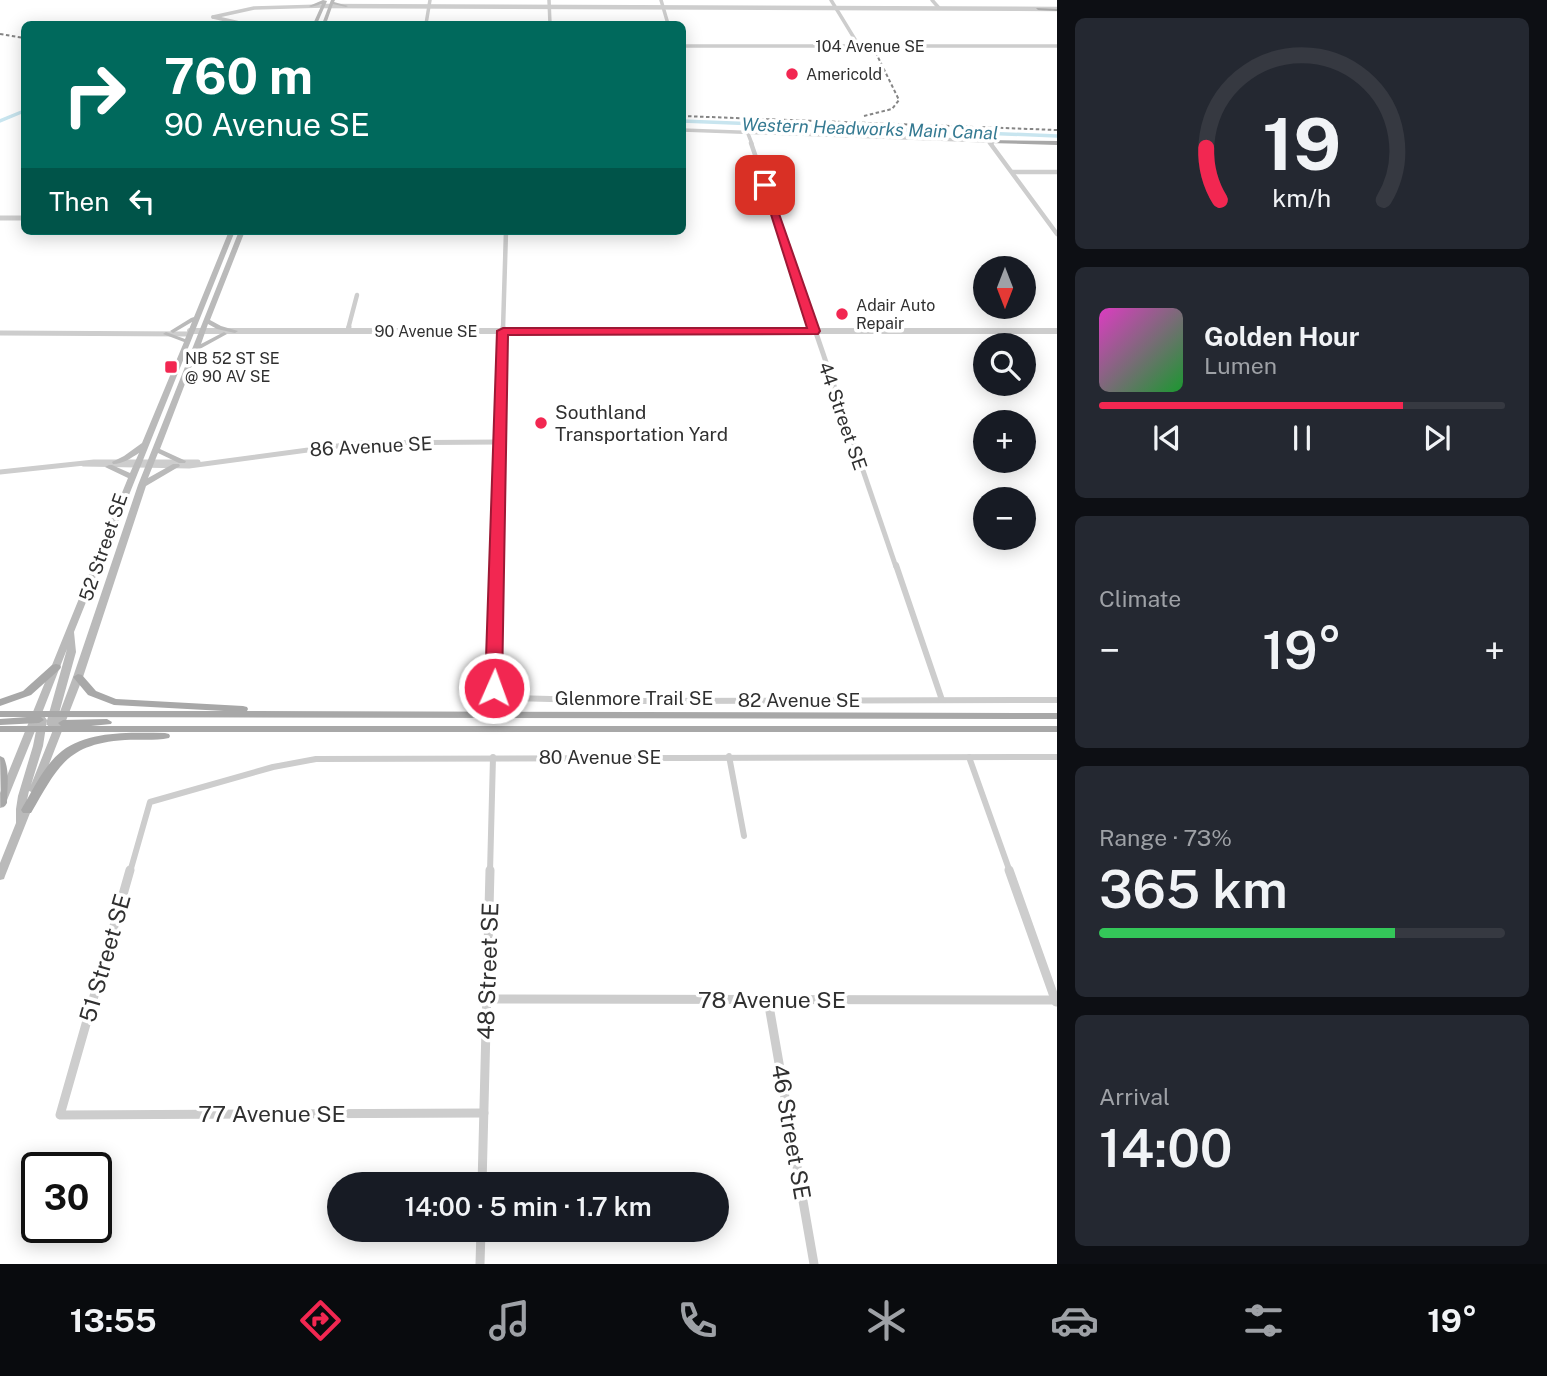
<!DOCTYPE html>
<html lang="en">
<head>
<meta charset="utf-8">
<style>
	body { margin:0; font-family:"Public Sans",sans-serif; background:#242831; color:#f1f3f6; height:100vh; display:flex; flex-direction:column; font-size:26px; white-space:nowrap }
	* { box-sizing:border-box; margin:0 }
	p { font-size:23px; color:#9ea1a6 }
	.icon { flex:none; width:38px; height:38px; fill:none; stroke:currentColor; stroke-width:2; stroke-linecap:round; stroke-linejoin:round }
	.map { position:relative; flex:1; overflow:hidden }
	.sheet { display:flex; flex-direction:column; gap:18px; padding:18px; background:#0d0f14; width:490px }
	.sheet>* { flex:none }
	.banner { position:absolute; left:21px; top:21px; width:665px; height:214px; border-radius:10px; box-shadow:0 4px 18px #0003; background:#00695c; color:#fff; overflow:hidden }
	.needle { width:46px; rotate:180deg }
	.tools { position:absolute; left:973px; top:256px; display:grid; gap:14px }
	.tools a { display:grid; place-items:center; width:63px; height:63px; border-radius:50%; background:#171b24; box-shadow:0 4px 18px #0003; font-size:35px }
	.speed { position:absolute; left:21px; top:1152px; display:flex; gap:14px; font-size:35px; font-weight:700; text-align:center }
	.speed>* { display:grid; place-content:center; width:91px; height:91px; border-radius:50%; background:#171b24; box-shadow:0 4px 18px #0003; line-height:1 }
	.speed .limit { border:4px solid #111; border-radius:10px; background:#fff; color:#111 }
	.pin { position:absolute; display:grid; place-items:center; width:60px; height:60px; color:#fff; margin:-30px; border-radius:14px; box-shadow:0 4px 10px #0006 }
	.me { position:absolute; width:77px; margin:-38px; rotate:2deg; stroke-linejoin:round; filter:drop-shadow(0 0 5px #0008) }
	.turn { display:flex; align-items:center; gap:24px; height:147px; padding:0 28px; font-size:32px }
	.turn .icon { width:91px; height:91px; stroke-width:2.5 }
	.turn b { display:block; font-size:49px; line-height:60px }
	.then { display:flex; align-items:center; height:66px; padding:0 28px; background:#0003; gap:14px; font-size:26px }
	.big { font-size:52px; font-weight:600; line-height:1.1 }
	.sheet .widget { flex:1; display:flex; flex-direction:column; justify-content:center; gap:10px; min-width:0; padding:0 24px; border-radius:10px; background:#242831 }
	.sheet .dial { align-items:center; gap:0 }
	.dial svg { height:182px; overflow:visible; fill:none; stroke:#363941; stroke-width:7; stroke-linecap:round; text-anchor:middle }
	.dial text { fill:#f1f3f6; stroke:none }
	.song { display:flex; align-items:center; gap:21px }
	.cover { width:84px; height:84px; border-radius:10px; background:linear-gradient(135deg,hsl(310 70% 55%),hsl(130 70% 35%)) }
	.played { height:7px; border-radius:4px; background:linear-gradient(90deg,#f22751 75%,#363941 75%) }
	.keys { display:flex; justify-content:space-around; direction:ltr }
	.heat { display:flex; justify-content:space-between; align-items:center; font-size:38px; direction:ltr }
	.charge { height:10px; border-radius:5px; background:linear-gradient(90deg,#34c759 73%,#363941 0) }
	.trip { position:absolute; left:327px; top:1172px; width:402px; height:70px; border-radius:35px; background:#171b24; box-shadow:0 4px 18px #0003; font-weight:600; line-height:70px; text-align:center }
	.tabs { display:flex; height:112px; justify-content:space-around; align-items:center; background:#090b0e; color:#9ea1a6 }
	.tabs .icon { width:49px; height:49px }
	.tabs .active { color:#f22751 }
	.tabs b { font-size:32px; color:#f1f3f6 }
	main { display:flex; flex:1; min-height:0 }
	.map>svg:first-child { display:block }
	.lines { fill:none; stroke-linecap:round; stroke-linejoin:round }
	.canal { stroke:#c8e5ef; stroke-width:3.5 }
	.minor-far4 { stroke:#cdcdcd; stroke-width:3.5 }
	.minor-far3 { stroke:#cdcdcd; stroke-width:4.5 }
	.minor-far2 { stroke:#cdcdcd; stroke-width:5 }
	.minor-far1 { stroke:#cdcdcd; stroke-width:6 }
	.minor { stroke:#cdcdcd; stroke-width:9 }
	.tertiary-far2 { stroke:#cdcdcd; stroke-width:4.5 }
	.tertiary-far1 { stroke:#cdcdcd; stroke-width:5 }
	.tertiary { stroke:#cdcdcd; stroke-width:6 }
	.secondary { fill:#bababa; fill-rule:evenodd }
	.primary { fill:#a8a8a8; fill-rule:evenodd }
	.rail { stroke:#858585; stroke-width:2; stroke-dasharray:3.5 2.5; stroke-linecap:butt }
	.route { fill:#f22751; stroke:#9d1935; stroke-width:2 }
	.poi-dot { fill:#f22751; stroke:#fff; stroke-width:2.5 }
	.labels { text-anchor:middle; stroke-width:7; stroke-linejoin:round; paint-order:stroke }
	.far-street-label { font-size:16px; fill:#303030; stroke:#fff }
	.far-poi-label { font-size:16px; fill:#303030; stroke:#fff; text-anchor:start }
	.far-water-label { font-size:18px; font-style:italic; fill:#357a92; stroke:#fff }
	.poi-label { font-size:19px; fill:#303030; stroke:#fff; text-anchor:start }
	.street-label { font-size:19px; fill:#303030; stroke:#fff }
	.near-street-label { font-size:23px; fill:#303030; stroke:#fff }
</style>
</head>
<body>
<main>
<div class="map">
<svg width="1057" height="1264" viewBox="0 0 1057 1264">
	<rect width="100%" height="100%" fill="#fff"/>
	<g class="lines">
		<g class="canal">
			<path d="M0,121L24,111"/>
			<path d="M682,121L1057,136"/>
		</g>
		<g class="minor-far4">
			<path d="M549,0L550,24"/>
			<path d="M661,0L668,24"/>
			<path d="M831,0L859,46"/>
			<path d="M932,0L939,8"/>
			<path d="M213,17L254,8L323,6"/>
			<path d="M213,17L244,24"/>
			<path d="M426,24L430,0"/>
			<path d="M682,46H1057"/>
			<path d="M682,130L989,141L992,144"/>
			<path d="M747,131L752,144"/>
		</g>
		<g class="minor-far3">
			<path d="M751,143L815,329"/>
			<path d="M990,143L1057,234"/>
			<path d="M1012,172H1057"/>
			<path d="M348,329L357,295"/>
			<path d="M503,329L506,231"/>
		</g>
		<g class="minor-far2">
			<path d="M814,327L896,567"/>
			<path d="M348,331L349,327"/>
			<path d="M0,333L189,334"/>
			<path d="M83,464L189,466L360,443L499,442"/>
			<path d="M0,472L94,462H198"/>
			<path d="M498,567L503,327"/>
		</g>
		<g class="minor-far1">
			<path d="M498,565L496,693L512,698L627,701L1057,700"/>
			<path d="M896,565L942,700"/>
			<path d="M729,756L744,836"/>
			<path d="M969,757L1010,872"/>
			<path d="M130,872L150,802L273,767L316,759L1057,757"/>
			<path d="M490,872L493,757"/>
		</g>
		<g class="minor">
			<path d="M130,870L60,1115L484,1113"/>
			<path d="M1009,870L1056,1002"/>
			<path d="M488,999L1057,1000"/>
			<path d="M768,1000L814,1264"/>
			<path d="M482,1185L490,870"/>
			<path d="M480,1264L481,1230"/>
		</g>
		<path class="tertiary-far2" d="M323,6L1057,9"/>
		<path class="tertiary-far1" d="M0,218H24"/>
		<path class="tertiary" d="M190,331H1057"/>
		<g class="secondary">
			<path d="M323,0L327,1L317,24H313L322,4L311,7L309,6Z"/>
			<path d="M331,0H335L334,2L348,6L346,7L333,4L326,24H322Z"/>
			<path d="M229,231H235L74,632L76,652L58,717L73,677L138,485L239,231H245L210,320L221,326L238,331L235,333L217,329L208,324L201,344L222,333L224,332L227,334L198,350L160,449L186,461L185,463H179L158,453L148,478L173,464H179L180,466L146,486L83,677L39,790L38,792L34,793L29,791L27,800L33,801L34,803L5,876L4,879L0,880V863L16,823V809L18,796L33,746L37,726L5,805L4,807L0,808V793L128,478L105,467L109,465H112L130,473L139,453C131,458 123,464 113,464L112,462L124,456L142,443L184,342L163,334L166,332L185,339L192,322L175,332L173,333L170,331L191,318L194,317ZM67,649L46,724L53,730L31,785L43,746L47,720L42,713Z"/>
		</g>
		<g class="primary">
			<path d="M1036,8L1057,9V11L1038,10Z"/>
			<path d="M987,140L1057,141V145L989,143L987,142Z"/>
			<path d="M56,664L60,665L61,667L60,669L31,695L0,706V699L23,691L52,665Z"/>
			<path d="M78,674L82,675L96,691L116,699L243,706L247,707L248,709L247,711L1057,713V719L41,717L44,720L39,723L0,725V719L27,717H0V711H224L114,705L88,695L73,677Z"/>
			<path d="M107,719L112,722L111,724L91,726H1057V732H0V726H61L58,723L63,720Z"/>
			<path d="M165,733L169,734L170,736L169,738C154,741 139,739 125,740C66,744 58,767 31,813H23L21,810C33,790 44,765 62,751C90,730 132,733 165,733Z"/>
			<path d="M0,756L4,758C10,772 7,787 7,803L5,806L1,807Z"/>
		</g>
		<g class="rail">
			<path d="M0,34L24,38"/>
			<path d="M682,116L1057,130"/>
			<path d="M864,116L892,109L899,100L874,49"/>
		</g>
	</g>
	<path class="route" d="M761,183L769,185L820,331L818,334L508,335L502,688L500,692H488L485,688L497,331L503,328H807Z"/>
	<g class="poi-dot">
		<circle cx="792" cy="74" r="7"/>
		<circle cx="842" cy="314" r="7"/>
		<rect x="164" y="360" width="14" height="14" rx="3.5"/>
		<circle cx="541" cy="423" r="7"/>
	</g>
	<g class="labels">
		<g class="far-street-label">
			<text x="870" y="52">104 Avenue SE</text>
			<text x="426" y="337">90 Avenue SE</text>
		</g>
		<g class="far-poi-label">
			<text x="806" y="80">Americold</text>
			<text x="856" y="311">Adair Auto<tspan x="856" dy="18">Repair</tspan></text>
			<text x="185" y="364">NB 52 ST SE<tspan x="185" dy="18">@ 90 AV SE</tspan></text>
		</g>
		<g class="far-water-label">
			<text transform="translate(870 129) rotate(2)" y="6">Western Headworks Main Canal</text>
		</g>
		<g class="poi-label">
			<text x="555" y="419">Southland<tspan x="555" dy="22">Transportation Yard</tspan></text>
		</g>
		<g class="street-label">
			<text transform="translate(843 416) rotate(71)" y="7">44 Street SE</text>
			<text transform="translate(371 446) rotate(-3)" y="7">86 Avenue SE</text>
			<text transform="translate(103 547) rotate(-71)" y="7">52 Street SE</text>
			<text x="634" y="705">Glenmore Trail SE</text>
			<text x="799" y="707">82 Avenue SE</text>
			<text x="600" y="764">80 Avenue SE</text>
		</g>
		<g class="near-street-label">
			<text transform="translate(105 958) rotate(-74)" y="8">51 Street SE</text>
			<text transform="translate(488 971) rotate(-88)" y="8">48 Street SE</text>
			<text x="772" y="1008">78 Avenue SE</text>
			<text x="272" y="1122">77 Avenue SE</text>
			<text transform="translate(791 1132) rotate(80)" y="8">46 Street SE</text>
		</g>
	</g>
</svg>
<div class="tools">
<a><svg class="needle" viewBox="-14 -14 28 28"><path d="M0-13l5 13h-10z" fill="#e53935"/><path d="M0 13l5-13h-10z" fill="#9ea1a6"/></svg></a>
<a><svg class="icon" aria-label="search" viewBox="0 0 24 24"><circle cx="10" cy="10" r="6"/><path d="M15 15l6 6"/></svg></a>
<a>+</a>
<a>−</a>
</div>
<div class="speed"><div class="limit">30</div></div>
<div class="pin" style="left:765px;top:185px;background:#d93025"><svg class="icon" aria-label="arrive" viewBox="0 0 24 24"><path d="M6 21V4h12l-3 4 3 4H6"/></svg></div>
<svg class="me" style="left:494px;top:688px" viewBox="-20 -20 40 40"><circle r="17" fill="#f22751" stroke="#fff" stroke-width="3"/><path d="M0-11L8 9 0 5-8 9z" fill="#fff"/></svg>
<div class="trip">14:00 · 5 min · 1.7 km</div>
<div class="banner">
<div class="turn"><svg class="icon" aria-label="right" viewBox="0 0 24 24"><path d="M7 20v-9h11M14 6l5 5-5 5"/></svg><div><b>760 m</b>90 Avenue SE</div></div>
<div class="then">Then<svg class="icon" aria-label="left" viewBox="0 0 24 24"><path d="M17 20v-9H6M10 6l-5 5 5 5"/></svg></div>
</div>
</div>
<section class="sheet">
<div class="widget dial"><svg viewBox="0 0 100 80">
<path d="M14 69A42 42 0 1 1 86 69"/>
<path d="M14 69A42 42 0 0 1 8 46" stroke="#f22751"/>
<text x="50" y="56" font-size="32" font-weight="700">19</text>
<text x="50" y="72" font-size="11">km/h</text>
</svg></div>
<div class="widget">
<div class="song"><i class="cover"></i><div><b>Golden Hour</b><p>Lumen</p></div></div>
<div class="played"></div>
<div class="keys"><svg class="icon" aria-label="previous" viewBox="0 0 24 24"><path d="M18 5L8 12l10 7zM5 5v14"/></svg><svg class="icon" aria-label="pause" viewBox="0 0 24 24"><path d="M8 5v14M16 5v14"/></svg><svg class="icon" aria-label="next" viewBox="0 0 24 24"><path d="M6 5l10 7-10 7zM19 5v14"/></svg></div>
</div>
<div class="widget"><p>Climate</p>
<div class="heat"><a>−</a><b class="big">19°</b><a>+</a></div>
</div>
<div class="widget"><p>Range · 73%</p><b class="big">365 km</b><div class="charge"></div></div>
<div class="widget"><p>Arrival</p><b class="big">14:00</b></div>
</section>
</main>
<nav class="tabs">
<b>13:55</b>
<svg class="icon active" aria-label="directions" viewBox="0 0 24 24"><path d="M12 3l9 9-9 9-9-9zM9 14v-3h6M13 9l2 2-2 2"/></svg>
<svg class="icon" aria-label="music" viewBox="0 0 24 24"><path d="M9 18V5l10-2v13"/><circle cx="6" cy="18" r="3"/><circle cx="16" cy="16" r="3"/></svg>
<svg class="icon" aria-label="phone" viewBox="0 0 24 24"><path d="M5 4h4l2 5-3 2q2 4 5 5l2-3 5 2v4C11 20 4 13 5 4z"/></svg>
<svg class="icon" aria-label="climate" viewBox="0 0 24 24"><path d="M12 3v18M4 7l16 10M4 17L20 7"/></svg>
<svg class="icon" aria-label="car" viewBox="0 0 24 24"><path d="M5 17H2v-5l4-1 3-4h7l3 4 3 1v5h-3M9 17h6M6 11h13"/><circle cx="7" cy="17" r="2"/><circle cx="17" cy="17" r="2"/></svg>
<svg class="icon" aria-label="filters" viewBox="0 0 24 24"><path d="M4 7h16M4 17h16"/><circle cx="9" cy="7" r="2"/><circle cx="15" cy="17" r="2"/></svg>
<b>19°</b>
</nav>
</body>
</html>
